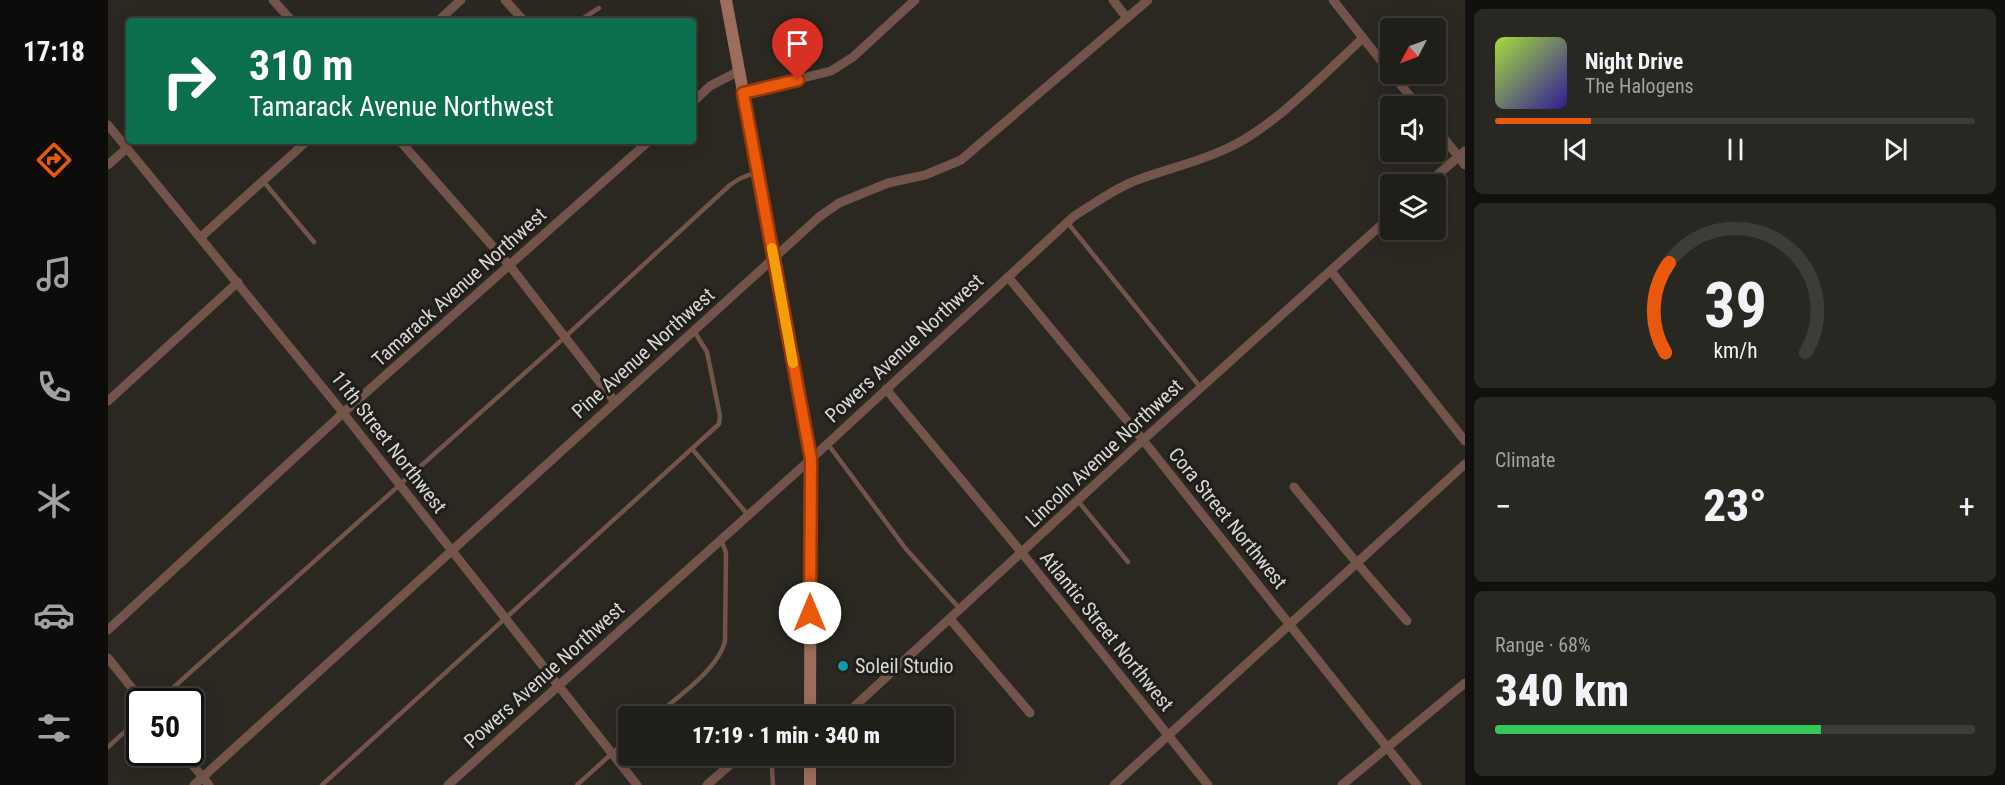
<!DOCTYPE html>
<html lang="en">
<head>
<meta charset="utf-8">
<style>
	body { margin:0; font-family:"Roboto Condensed",sans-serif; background:#282722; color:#f1f3f6; height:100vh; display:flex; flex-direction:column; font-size:22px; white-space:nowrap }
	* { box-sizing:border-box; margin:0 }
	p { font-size:20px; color:#a2a2a2 }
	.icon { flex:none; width:33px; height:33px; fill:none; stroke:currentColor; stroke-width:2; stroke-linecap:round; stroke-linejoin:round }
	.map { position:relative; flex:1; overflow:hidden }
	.panel { display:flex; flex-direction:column; gap:9px; padding:9px; background:#12100e; width:540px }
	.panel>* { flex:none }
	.banner { position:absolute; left:18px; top:18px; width:570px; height:126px; border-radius:6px; box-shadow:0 3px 15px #0003,0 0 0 2px #3d3c38; background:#0b6e4f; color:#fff; overflow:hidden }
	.needle { width:39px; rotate:229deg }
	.fabs { position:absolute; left:1272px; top:18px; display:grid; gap:12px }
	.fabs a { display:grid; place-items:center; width:66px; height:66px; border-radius:6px; background:#201e19; box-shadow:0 3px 15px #0003,0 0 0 2px #3d3c38; font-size:30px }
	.speed { position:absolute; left:18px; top:688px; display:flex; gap:12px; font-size:30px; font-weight:700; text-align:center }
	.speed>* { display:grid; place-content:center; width:78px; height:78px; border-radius:50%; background:#201e19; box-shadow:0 3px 15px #0003,0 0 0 2px #3d3c38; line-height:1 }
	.speed .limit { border:3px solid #111; border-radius:9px; background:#fff; color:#111 }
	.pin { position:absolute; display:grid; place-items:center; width:51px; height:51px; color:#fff; margin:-62px -26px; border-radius:50% 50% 50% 0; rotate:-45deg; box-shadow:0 0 6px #0007 }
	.pin .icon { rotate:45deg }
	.me { position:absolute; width:66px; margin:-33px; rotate:0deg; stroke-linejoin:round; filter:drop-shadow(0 0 4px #0008) }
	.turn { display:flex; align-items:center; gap:21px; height:126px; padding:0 24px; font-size:27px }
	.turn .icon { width:78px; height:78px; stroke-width:2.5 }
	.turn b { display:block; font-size:42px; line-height:51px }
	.big { font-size:45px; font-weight:800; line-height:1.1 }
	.panel .tile { flex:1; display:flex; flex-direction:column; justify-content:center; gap:9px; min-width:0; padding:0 21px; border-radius:9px; background:#282722 }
	.panel .dial { align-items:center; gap:0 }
	.dial svg { height:156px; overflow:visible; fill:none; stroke:#3d3c38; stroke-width:7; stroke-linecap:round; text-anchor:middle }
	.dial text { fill:#f1f3f6; stroke:none }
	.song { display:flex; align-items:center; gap:18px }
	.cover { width:72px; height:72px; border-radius:9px; background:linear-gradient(135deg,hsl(80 70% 55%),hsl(250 70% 35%)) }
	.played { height:6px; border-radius:3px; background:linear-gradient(90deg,#ea580c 20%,#3d3c38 20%) }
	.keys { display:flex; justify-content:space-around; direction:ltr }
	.heat { display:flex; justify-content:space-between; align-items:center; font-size:33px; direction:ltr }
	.charge { height:9px; border-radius:4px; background:linear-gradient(90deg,#34c759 68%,#3d3c38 0) }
	.trip { position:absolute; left:510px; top:706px; width:336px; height:60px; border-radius:6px; background:#201e19; box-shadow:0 3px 15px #0003,0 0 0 2px #3d3c38; font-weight:800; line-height:60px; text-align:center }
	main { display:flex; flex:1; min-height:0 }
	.tab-bar { display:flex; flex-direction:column; width:108px; justify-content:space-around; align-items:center; background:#0d0c0a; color:#a2a2a2 }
	.tab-bar .icon { width:42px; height:42px }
	.tab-bar .active { color:#ea580c }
	.tab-bar b { font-size:27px; color:#f1f3f6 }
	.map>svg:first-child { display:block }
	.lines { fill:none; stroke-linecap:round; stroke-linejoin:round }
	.lane { stroke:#73544a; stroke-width:4.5 }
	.street { stroke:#73544a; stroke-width:9 }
	.secondary { stroke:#9d6d5c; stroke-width:12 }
	.route-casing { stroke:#983908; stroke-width:15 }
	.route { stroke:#ea580c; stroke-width:10 }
	.slow { stroke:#f59e0b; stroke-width:10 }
	.culture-dot { fill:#0f9aa8; stroke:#201e18; stroke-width:2 }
	.labels { text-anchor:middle; stroke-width:6; stroke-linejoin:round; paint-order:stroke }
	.street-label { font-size:20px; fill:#d8d7d3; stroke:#201e18 }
	.poi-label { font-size:20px; fill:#d8d7d3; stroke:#201e18; text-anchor:start }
</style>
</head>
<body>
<main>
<nav class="tab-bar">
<b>17:18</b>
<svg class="icon active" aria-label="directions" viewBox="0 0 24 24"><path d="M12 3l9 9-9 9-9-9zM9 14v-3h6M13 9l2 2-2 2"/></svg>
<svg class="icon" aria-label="music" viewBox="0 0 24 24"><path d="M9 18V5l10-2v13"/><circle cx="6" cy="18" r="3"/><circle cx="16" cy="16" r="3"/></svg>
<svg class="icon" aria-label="phone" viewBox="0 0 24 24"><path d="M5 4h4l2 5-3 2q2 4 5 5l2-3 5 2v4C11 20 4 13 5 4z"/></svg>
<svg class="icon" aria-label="climate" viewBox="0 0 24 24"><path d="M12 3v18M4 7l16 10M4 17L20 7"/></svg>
<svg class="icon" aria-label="car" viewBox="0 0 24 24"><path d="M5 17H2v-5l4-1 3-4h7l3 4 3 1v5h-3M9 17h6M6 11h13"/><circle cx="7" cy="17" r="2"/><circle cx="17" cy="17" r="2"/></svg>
<svg class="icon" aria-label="filters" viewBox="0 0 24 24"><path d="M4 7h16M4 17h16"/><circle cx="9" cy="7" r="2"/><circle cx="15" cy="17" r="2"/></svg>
</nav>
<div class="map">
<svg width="1357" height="785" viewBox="0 0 1357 785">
	<rect width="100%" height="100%" fill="#2a2821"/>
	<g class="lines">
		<g class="lane">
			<path d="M471,21L491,8"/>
			<path d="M155,181L206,242"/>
			<path d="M959,222L1093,388"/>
			<path d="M719,443L798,549L852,609"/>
			<path d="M585,450L640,515"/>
			<path d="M970,501L1020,562"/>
			<path d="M49,702L457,337L622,185L631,179L648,172"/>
			<path d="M546,717C568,698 610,670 617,641L618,553L613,539"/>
			<path d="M0,747L32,718"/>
			<path d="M657,756L667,761"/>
			<path d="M214,785L611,424L612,416L599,352L586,331"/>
			<path d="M469,785L520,739"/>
			<path d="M665,785L664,769L667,761L674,758H701"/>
		</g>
		<g class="street">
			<path d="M165,0L184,21"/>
			<path d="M397,0L416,21"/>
			<path d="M1005,0L1019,18"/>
			<path d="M1225,0L1282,72"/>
			<path d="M330,21L353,0"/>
			<path d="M1284,74L1310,106"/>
			<path d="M635,93L723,71L745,57L807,0"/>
			<path d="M585,102L602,86L631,71"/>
			<path d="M0,125L228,404L529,785"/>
			<path d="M1328,128L1357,165"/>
			<path d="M292,141L402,266L507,402"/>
			<path d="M0,165L19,148"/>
			<path d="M1319,184L1357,151"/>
			<path d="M93,237L199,141"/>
			<path d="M1223,271L1357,441"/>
			<path d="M900,277L1035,440L1309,785"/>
			<path d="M778,389L914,553L1100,785"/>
			<path d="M0,401L130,282"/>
			<path d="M1186,487L1248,562L1299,621"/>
			<path d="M842,619L922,713"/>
			<path d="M0,630L235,413L541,141"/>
			<path d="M0,658L35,702"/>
			<path d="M735,717L1035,440L1282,217"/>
			<path d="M75,753L101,785"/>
			<path d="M86,785L711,217L731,203L780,183L817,175L853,160L1040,0"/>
			<path d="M340,785L703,459L965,217C985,204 1006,189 1029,180C1058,169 1091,162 1120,148C1166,127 1217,73 1255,38"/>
			<path d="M599,785L632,756"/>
			<path d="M1006,785L1357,464"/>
			<path d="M1234,785L1357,683"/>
		</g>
		<g class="secondary">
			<path d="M618,0L703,459L702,717"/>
			<path d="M702,756V785"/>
		</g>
	</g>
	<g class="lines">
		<defs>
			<path id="route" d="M690,80L635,93L703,459L702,613"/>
		</defs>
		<use href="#route" class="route-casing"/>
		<use href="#route" class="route"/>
		<path class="slow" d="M664,248L685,363"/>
	</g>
	<circle class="culture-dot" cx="735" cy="666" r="6"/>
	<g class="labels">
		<g class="street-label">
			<text transform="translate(351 287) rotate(-42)" y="7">Tamarack Avenue Northwest</text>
			<text transform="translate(796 348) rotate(-43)" y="7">Powers Avenue Northwest</text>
			<text transform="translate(535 353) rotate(-42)" y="7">Pine Avenue Northwest</text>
			<text transform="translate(281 442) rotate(52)" y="7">11th Street Northwest</text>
			<text transform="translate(996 453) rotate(-43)" y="7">Lincoln Avenue Northwest</text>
			<text transform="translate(1120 518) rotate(51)" y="7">Cora Street Northwest</text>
			<text transform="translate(999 631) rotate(51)" y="7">Atlantic Street Northwest</text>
			<text transform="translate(436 675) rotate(-42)" y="7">Powers Avenue Northwest</text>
		</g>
		<g class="poi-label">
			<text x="747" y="673">Soleil Studio</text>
		</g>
	</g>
</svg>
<div class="fabs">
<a><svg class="needle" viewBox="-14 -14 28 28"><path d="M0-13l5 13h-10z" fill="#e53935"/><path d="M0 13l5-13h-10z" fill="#a2a2a2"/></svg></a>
<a><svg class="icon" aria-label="sound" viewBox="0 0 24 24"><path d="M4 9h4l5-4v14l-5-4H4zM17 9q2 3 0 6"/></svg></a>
<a><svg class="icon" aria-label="layers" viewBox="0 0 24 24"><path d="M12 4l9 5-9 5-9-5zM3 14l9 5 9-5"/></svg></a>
</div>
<div class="speed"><div class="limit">50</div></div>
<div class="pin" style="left:690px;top:80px;background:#d93025"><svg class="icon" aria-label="arrive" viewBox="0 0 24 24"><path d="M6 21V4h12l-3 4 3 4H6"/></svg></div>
<svg class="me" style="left:702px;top:613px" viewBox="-20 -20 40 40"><circle r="19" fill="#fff"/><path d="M0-13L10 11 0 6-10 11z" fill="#ea580c"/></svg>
<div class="trip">17:19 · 1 min · 340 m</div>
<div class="banner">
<div class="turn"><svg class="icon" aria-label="right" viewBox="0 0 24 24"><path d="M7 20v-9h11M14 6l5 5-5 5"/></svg><div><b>310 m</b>Tamarack Avenue Northwest</div></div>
</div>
</div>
<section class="panel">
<div class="tile">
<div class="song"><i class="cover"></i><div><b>Night Drive</b><p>The Halogens</p></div></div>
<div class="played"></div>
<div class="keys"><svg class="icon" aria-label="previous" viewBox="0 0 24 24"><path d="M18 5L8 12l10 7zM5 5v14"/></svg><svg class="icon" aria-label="pause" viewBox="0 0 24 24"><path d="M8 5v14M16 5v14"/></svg><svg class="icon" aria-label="next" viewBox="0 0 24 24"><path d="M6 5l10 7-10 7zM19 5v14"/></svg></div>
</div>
<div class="tile dial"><svg viewBox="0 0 100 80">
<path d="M14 69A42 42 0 1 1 86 69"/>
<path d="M14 69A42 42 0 0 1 16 23" stroke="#ea580c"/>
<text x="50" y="56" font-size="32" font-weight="700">39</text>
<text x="50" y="72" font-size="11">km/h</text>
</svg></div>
<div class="tile"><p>Climate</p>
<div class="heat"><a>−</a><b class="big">23°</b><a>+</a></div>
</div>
<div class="tile"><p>Range · 68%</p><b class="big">340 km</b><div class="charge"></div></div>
</section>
</main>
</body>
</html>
